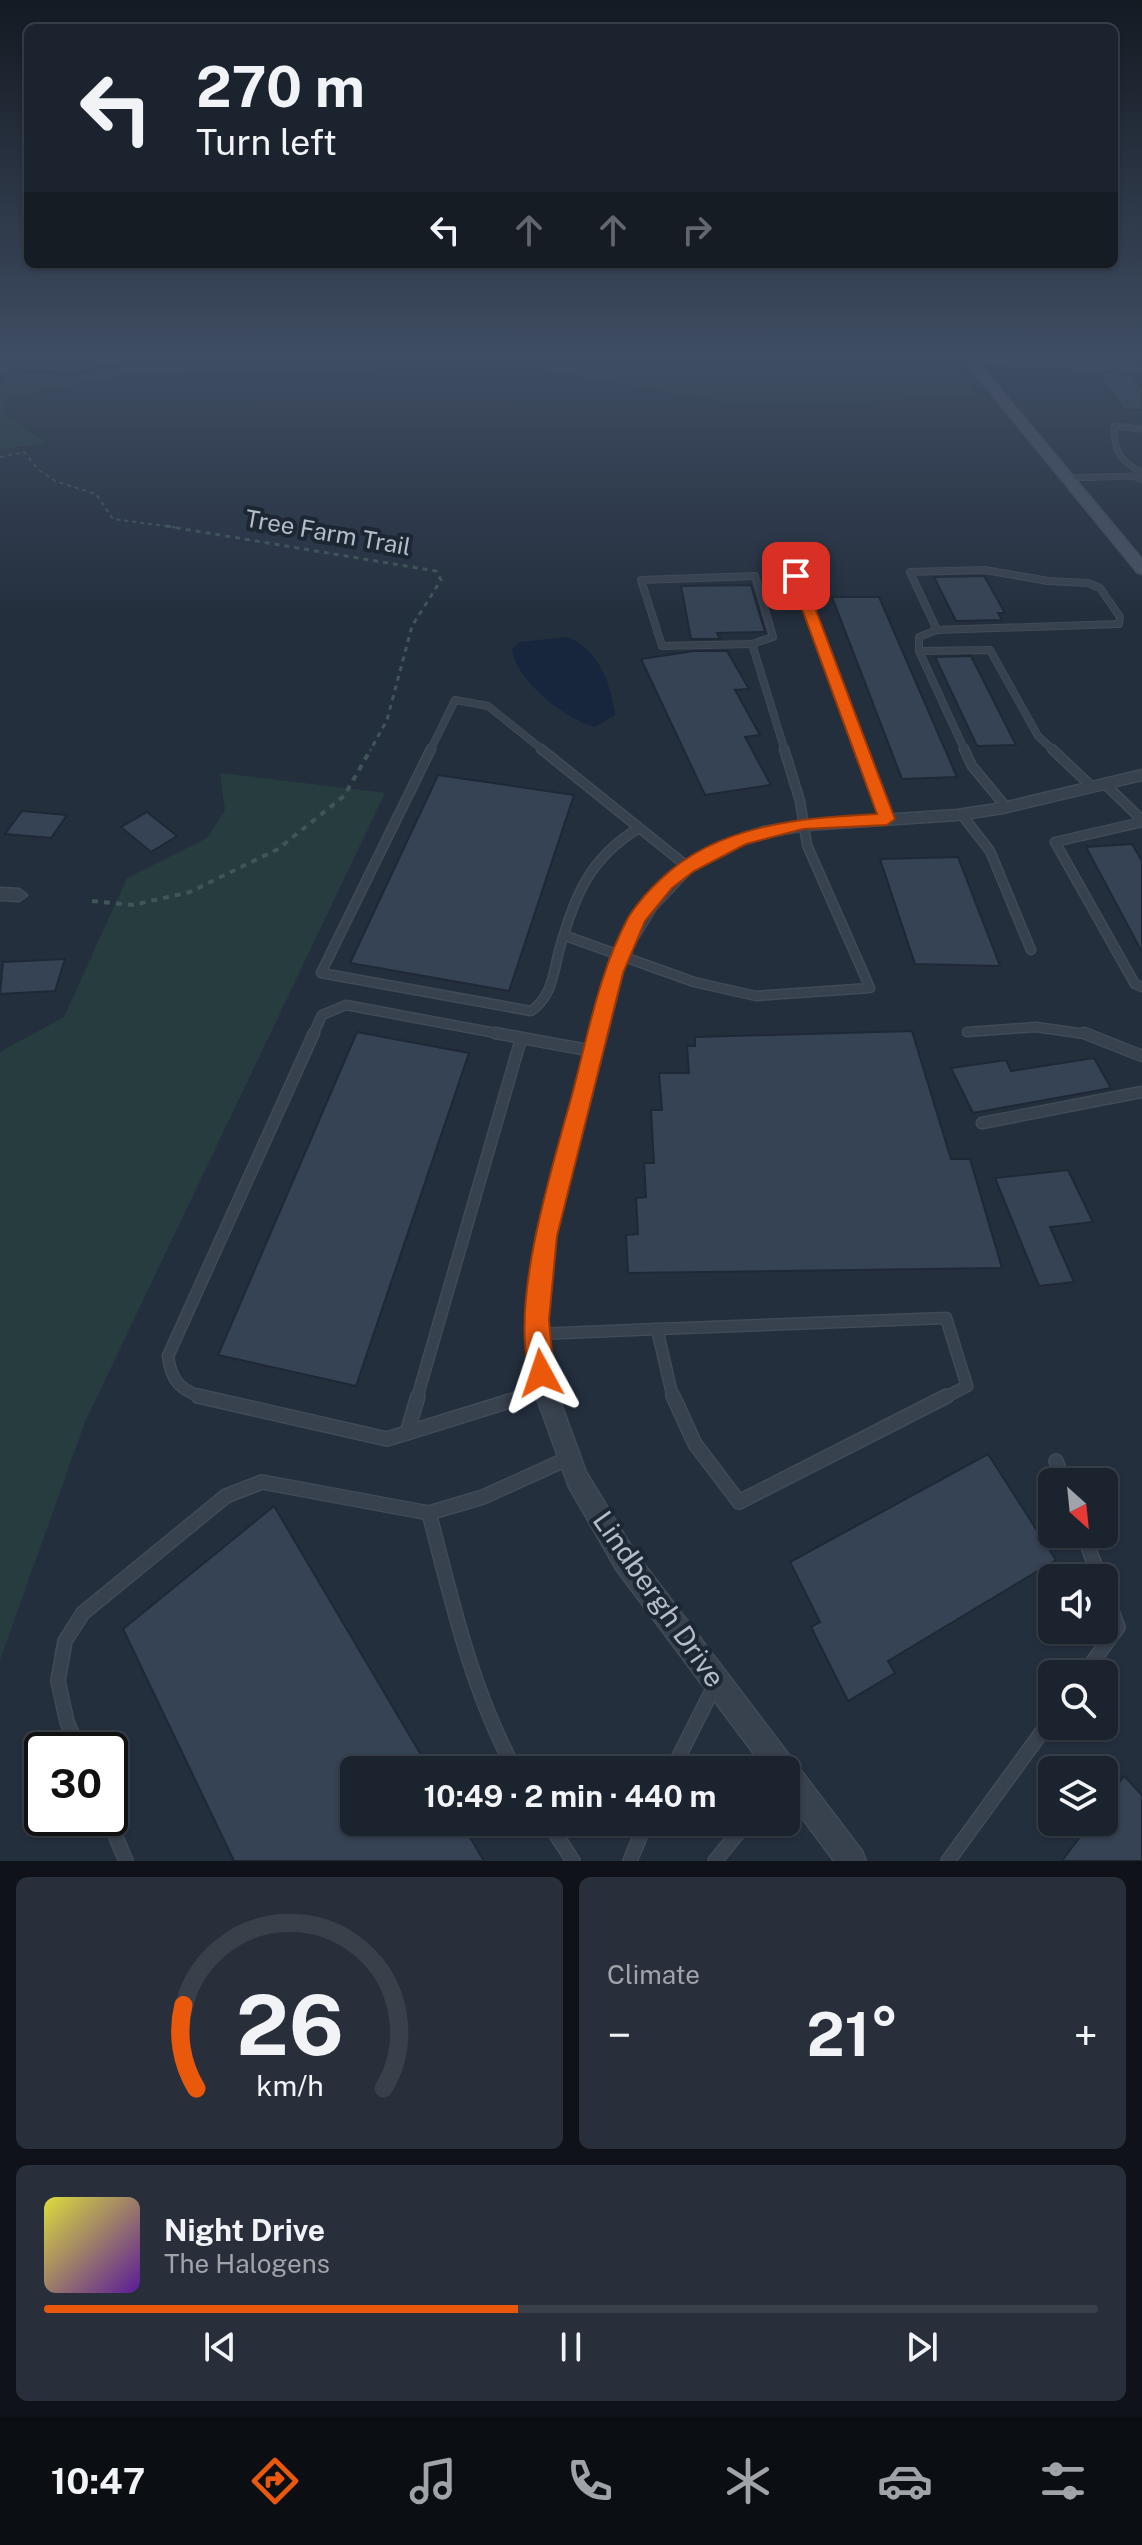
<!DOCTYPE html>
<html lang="en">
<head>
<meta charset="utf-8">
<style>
	body { margin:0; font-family:"Public Sans",sans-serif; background:#282f3a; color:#f1f3f6; height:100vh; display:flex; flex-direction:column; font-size:30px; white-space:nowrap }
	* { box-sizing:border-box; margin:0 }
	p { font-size:26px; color:#a0a4aa }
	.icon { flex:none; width:44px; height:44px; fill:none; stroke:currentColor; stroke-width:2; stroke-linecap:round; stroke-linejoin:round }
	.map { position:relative; height:1861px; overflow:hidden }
	.side { display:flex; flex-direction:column; gap:16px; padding:16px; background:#0f1319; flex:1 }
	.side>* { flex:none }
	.top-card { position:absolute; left:24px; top:24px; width:1094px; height:244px; border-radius:12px; box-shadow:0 2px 6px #0004,0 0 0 2px #39404a; background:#1b232e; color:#f1f3f6; overflow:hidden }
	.needle { width:52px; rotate:153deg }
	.buttons { position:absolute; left:1038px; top:1468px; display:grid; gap:16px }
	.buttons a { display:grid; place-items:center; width:80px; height:80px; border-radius:12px; background:#1b232e; box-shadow:0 2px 6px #0004,0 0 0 2px #39404a; font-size:40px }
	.speed { position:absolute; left:24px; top:1732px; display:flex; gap:16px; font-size:40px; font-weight:700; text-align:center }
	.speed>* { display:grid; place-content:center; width:104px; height:104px; border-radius:50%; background:#1b232e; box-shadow:0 2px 6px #0004,0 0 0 2px #39404a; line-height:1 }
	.speed .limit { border:4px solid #111; border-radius:12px; background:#fff; color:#111 }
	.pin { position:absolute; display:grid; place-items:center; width:68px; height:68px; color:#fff; margin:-34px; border-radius:16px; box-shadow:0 4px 12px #0006 }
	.me { position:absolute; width:88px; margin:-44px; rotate:355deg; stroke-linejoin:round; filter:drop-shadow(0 0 6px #0008) }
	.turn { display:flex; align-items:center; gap:28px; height:168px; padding:0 40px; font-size:36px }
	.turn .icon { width:104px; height:104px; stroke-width:2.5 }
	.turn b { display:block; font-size:56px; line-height:68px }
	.lanes { display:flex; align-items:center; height:76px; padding:0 40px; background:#0003; justify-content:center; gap:40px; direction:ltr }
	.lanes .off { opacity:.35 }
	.big { font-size:60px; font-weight:700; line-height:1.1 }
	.side .widget { flex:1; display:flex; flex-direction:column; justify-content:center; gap:12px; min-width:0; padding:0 28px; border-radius:12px; background:#282f3a }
	.side .dial { align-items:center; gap:0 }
	.dial svg { height:208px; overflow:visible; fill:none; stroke:#39404a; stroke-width:7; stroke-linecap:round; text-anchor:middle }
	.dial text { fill:#f1f3f6; stroke:none }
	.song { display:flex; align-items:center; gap:24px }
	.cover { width:96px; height:96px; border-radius:12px; background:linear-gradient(135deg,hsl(60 70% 55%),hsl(270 70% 35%)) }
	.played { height:8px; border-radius:4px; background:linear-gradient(90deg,#ea580c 45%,#39404a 45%) }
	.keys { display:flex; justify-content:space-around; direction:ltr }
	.heat { display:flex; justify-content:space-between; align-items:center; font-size:44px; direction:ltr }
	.side .tiles { flex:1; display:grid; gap:16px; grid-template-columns:1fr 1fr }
	.widget:last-child { grid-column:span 2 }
	.trip { position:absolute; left:340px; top:1756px; width:460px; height:80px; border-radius:12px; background:#1b232e; box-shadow:0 2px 6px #0004,0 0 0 2px #39404a; font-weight:700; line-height:80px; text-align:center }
	.tab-bar { display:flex; height:128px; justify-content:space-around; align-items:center; background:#0b0e12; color:#a0a4aa }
	.tab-bar .icon { width:56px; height:56px }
	.tab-bar .selected { color:#ea580c }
	.tab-bar b { font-size:36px; color:#f1f3f6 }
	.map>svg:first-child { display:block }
	.green { fill:#263c3f }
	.water { fill:#17263c }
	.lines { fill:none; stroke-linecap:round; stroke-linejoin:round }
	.stream { stroke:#17263c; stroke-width:4 }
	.building { fill:#364354; stroke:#1f2835; stroke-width:2 }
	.service-far4-casing { stroke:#414a57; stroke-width:7 }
	.service-far3-casing { stroke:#414a57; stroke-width:8 }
	.service-far2-casing { stroke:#414a57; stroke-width:11 }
	.service-far1-casing { stroke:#414a57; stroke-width:13 }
	.service-casing { stroke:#414a57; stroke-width:16 }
	.minor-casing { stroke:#414a57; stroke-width:3 }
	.secondary-casing { stroke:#414a57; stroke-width:3 }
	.path-far2 { stroke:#3f5557; stroke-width:2; stroke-dasharray:4 4; stroke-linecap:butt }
	.path-far1 { stroke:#3f5557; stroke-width:3; stroke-dasharray:5 5; stroke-linecap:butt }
	.path { stroke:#3f5557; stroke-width:4; stroke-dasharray:6 6; stroke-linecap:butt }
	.service-far4 { stroke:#38414e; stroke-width:5 }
	.service-far3 { stroke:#38414e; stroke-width:6 }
	.service-far2 { stroke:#38414e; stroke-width:8 }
	.service-far1 { stroke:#38414e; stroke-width:10 }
	.service { stroke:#38414e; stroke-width:13 }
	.minor { fill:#38414e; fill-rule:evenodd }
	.secondary { fill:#465061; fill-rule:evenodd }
	.route { fill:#ea580c; stroke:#983908; stroke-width:2 }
	.labels { text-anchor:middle; stroke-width:8; stroke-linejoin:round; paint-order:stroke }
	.far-street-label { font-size:24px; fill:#b4bcc9; stroke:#1d2633 }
	.street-label { font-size:28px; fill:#b4bcc9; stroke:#1d2633 }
</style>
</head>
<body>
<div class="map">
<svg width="1142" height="1861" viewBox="0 0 1142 1861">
	<rect width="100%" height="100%" fill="#242f3e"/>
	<g class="green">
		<path d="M0,354H945L979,397L803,403L725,402L536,368L142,371L7,397L3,414L45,442L0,450Z"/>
		<path d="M220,773L385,793L85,1422L0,1660V1052L64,1017L127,878L207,838L225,810Z"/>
	</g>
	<path class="water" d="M567,637C598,648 611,684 615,715L595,727C566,720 515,680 512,649L519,642Z"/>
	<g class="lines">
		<path class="stream" d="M0,382L11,370L72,374L177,354"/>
	</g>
	<g class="building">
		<path d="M1097,372L1131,374L1142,389V410L1124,409Z"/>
		<path d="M984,576L1005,613H998L1002,620L956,621L934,577Z"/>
		<path d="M751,585L765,632L717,633L720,639H691L681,586Z"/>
		<path d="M832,597H879L957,777L902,779Z"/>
		<path d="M694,651H727L749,689L735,690L760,735L745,737L771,785L705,795L641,659Z"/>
		<path d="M971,656L1016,745L977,746L935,657Z"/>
		<path d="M438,775L574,795L509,991L350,963Z"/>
		<path d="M22,811L67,815L51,838L5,834Z"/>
		<path d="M147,812L177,836L151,852L121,827Z"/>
		<path d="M1132,844L1142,861V952L1086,847Z"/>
		<path d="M958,857L1000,966L915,964L880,859Z"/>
		<path d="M65,959L55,991L0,994L3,962Z"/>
		<path d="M912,1031L951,1159H970L1002,1268L628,1273L626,1235L638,1234L636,1198L646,1197L644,1163H654L651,1110H662L659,1073H689L687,1046H695V1037Z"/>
		<path d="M357,1032L469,1053L356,1386L218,1355Z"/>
		<path d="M1094,1058L1111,1088L973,1113L951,1068L1006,1060L1011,1071Z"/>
		<path d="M1068,1170L1093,1222L1050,1227L1074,1282L1039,1286L995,1178Z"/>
		<path d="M988,1454L1056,1560L888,1661L895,1673L848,1701L811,1627L820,1622L790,1562Z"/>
		<path d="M274,1506L430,1770H354V1822H461L484,1861H234L123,1629Z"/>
		<path d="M1124,1776L1142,1795V1861H1062L1091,1822H1104V1803Z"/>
	</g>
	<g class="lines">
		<defs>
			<g id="service-far4">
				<path d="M970,360L1142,369"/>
				<path d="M1142,429L1114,426C1113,451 1121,461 1142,473"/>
				<path d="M1067,478L1134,476L1142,480"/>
			</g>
			<g id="service-far3">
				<path d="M985,570L1048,581L1088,583L1100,588L1120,617L1119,624L937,630L910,572Z"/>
				<path d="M755,576L773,637L752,644L662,646L641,580Z"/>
				<path d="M796,576L861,751"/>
				<path d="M752,644L785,751"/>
				<path d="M919,651V637L937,630"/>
				<path d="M430,751L455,700L488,706L544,751"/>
				<path d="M965,751L919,651L990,650L1038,736L1054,751"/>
			</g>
			<g id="service-far2">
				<path d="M431,749L321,973L531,1011C552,996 553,975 559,951C574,897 589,858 639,828"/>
				<path d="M541,749L688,867"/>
				<path d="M861,749L887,819"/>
				<path d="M964,749L972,766L1006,807"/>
				<path d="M1052,749L1092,787"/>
				<path d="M1105,784L1142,820"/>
				<path d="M962,815L990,851L1031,950"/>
				<path d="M1142,822L1055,842L1135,984L1142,987"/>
				<path d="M566,936L694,982L756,996L870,988L807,845L800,801L784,749"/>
				<path d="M967,1032L1036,1027L1092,1035"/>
				<path d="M313,1035L322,1015L346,1005L506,1035"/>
			</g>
			<g id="service-far1">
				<path d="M495,1033L593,1051"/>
				<path d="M1084,1033L1142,1056"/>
				<path d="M982,1123L1142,1092"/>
				<path d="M657,1329L673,1398"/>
				<path d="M657,1329L946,1318L967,1386L944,1398"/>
				<path d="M539,1334L657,1329"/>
				<path d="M207,1398C182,1392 171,1382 168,1356L314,1033"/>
				<path d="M417,1398L521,1039"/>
				<path d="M519,1398L545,1390"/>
			</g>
			<g id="service">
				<path d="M198,1396L387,1439L526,1396"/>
				<path d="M673,1396L695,1444L739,1502L947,1396"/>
				<path d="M407,1433L418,1396"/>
				<path d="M1056,1461L1064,1482"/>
				<path d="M429,1513C452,1601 471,1689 515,1770"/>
				<path d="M1083,1534L1100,1578"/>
				<path d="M1084,1674L1118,1627L1104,1590"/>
				<path d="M79,1750L67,1722L58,1681L65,1641L83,1613L226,1496L262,1482L429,1513L483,1497L569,1458"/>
				<path d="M672,1770L715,1685"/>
				<path d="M108,1818L126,1861"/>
				<path d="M548,1822L573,1861"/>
				<path d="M630,1861L646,1822"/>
				<path d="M715,1861L747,1822"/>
				<path d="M948,1861L1052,1718"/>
			</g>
			<g id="minor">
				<path d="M1142,770V780L1003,813L957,820L807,830L765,837L728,850L690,873L656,909L627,956L556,1236L548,1320L549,1356L556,1390L586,1472L634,1551L862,1851L866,1861H834L786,1796V1770H766L616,1569L569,1487L534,1390L527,1356L526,1320L536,1236L611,955L644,901L679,866L717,843L763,827L807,820L957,810L1003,803Z"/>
				<path d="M0,888L19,889L27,895L19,901L0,900Z"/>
			</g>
			<path id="secondary" d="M959,354H971L1142,559V574L1137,572Z"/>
		</defs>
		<use href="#service-far4" class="service-far4-casing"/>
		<use href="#service-far3" class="service-far3-casing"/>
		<use href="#service-far2" class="service-far2-casing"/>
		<use href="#service-far1" class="service-far1-casing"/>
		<use href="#service" class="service-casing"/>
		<use href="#minor" class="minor-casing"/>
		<use href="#secondary" class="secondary-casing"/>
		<path class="path-far2" d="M0,457L24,452L39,470L55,481L96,494L113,519L180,528"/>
		<path class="path-far1" d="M166,526L436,571L441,580L412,626L387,720L370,751"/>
		<path class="path" d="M92,901L133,905L190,892L278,849L344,796L371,749"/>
		<use href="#service-far4" class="service-far4"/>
		<use href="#service-far3" class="service-far3"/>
		<use href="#service-far2" class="service-far2"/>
		<use href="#service-far1" class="service-far1"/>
		<use href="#service" class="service"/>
		<use href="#minor" class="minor"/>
		<use href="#secondary" class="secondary"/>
	</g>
	<linearGradient id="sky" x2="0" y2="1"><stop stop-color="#141a22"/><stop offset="0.58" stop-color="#3f4d63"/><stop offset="1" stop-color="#3f4d63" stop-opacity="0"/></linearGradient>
	<rect width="1142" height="614" fill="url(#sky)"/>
	<path class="route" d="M792,573L803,576L895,819L887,825L803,829L746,844L694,871L672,888L645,921L623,973L557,1236L549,1320L554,1373L550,1381L541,1385L533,1381C505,1315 553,1165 572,1095C588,1035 599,971 629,916C637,904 650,889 661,879C718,824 802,818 877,814L790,576Z"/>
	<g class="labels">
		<g class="far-street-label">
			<text transform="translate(328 533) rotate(10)" y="8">Tree Farm Trail</text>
		</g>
		<g class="street-label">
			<text transform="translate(659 1599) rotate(55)" y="10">Lindbergh Drive</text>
		</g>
	</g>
</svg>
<div class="buttons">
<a><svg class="needle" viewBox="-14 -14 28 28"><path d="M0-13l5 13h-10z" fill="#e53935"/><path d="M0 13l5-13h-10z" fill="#a0a4aa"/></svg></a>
<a><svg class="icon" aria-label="sound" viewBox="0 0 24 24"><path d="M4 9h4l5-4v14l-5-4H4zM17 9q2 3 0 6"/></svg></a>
<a><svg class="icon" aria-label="search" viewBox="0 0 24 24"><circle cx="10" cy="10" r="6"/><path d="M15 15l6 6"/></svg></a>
<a><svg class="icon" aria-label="layers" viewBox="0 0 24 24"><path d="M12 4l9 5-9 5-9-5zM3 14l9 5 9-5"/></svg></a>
</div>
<div class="speed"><div class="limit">30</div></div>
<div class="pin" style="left:796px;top:576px;background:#d93025"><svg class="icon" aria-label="arrive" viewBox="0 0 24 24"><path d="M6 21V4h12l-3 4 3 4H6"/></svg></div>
<svg class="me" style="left:541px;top:1373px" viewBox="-20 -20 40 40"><path d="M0-17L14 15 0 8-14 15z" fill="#ea580c" stroke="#fff" stroke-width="4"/></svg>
<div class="trip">10:49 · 2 min · 440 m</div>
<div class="top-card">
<div class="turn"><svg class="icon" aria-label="left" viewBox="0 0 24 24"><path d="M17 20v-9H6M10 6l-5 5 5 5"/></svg><div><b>270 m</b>Turn left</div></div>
<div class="lanes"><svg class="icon" aria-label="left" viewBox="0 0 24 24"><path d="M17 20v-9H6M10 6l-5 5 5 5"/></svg><svg class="icon off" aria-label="ahead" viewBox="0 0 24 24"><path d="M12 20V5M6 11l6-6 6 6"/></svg><svg class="icon off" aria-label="ahead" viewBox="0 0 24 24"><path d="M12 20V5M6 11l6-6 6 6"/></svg><svg class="icon off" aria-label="right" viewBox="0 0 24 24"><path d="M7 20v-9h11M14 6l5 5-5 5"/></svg></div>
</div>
</div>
<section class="side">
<div class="tiles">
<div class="widget dial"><svg viewBox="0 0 100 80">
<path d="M14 69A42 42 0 1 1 86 69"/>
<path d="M14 69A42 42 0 0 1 9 37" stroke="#ea580c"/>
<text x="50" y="56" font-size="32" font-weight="700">26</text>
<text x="50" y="72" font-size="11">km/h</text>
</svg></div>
<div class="widget"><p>Climate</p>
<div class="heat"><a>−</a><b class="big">21°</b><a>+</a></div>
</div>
<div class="widget">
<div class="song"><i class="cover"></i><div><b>Night Drive</b><p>The Halogens</p></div></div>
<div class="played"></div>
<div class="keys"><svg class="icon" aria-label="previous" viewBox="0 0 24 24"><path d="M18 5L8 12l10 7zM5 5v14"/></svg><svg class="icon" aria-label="pause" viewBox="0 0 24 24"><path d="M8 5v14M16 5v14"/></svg><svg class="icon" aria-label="next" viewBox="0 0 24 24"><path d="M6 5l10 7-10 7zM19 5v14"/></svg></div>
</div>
</div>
</section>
<nav class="tab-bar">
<b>10:47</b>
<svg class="icon selected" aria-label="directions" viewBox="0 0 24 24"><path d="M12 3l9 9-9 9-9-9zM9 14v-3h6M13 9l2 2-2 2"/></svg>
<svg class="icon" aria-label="music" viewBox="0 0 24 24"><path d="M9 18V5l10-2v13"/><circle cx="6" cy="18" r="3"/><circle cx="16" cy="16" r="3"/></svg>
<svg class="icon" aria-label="phone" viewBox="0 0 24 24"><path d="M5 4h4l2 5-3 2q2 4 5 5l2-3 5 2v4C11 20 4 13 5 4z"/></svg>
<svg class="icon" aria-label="climate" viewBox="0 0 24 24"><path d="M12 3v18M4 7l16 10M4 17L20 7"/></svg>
<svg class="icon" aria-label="car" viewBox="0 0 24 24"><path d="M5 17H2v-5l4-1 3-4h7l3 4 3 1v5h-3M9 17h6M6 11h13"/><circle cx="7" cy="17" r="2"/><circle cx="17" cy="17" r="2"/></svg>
<svg class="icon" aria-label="filters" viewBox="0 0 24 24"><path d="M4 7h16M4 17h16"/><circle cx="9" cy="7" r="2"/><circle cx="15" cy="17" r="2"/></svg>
</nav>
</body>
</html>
